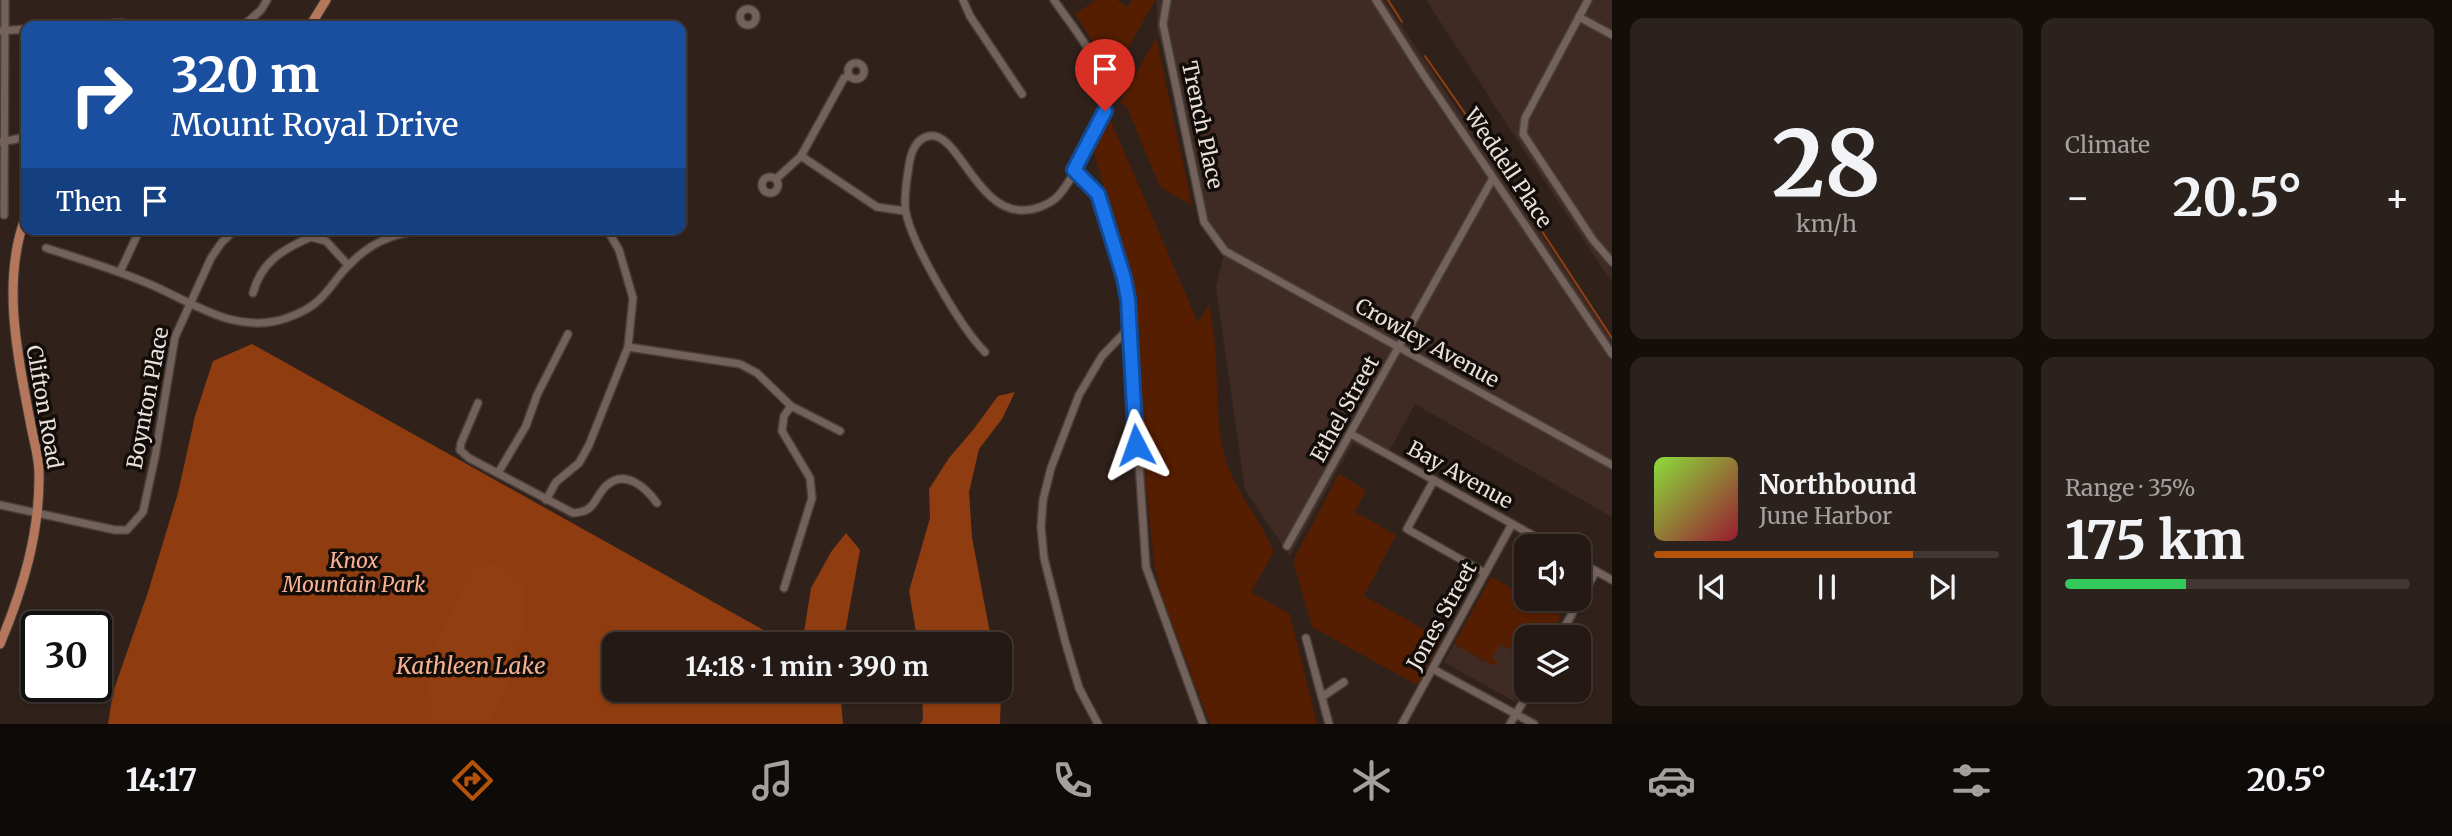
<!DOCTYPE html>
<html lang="en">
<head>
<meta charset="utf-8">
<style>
	body { margin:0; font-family:Merriweather,serif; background:#2c221d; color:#f1f3f6; height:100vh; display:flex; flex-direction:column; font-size:26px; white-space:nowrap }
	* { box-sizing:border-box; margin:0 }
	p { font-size:23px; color:#a3a0a0 }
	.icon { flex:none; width:38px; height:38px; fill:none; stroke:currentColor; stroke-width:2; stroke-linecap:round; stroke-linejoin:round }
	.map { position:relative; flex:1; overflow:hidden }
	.side { display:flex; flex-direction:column; gap:18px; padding:18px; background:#140e0b; width:840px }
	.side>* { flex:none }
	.guide { position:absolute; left:21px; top:21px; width:665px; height:214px; border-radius:14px; box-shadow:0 2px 5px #0004,0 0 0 2px #413834; background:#1a4fa0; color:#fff; overflow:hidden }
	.controls { position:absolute; left:1514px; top:534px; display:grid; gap:14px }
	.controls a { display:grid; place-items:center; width:77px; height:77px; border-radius:14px; background:#241914; box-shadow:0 2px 5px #0004,0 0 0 2px #413834; font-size:35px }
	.speed { position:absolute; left:21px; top:611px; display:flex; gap:14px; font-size:35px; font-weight:700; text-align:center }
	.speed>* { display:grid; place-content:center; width:91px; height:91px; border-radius:50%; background:#241914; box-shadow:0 2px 5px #0004,0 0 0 2px #413834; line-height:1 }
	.speed .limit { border:4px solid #111; border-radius:10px; background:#fff; color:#111 }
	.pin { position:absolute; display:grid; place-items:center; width:60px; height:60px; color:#fff; margin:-72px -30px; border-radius:50% 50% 50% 0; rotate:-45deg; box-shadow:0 0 7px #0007 }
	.pin .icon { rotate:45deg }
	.me { position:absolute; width:77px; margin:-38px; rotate:356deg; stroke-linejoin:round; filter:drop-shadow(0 0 5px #0008) }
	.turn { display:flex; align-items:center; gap:24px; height:147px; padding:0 35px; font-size:32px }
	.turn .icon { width:91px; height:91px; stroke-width:2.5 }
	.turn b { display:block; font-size:49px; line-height:60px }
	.then { display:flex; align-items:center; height:66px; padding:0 35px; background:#0003; gap:14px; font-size:26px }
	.big { font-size:52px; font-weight:700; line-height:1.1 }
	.side .tile { flex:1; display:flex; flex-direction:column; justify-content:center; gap:10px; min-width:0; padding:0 24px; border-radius:14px; background:#2c221d }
	.side .dial { align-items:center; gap:0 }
	.dial b { font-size:91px; line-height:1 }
	.song { display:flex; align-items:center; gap:21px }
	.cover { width:84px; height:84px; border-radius:10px; background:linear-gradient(135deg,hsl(90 70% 55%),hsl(350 70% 35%)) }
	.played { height:7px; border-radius:4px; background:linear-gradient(90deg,#b45309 75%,#413834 75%) }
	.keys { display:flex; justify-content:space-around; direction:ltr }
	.heat { display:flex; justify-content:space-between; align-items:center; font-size:38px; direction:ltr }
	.charge { height:10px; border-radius:5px; background:linear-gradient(90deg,#34c759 35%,#413834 0) }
	.side .tiles { flex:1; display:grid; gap:18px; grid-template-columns:repeat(2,1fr) }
	.trip { position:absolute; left:602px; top:632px; width:410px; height:70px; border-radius:14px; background:#241914; box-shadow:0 2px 5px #0004,0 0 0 2px #413834; font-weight:700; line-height:70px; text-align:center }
	.dock { display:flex; height:112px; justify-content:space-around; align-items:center; background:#0e0a08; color:#a3a0a0 }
	.dock .icon { width:49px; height:49px }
	.dock .selected { color:#b45309 }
	.dock b { font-size:32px; color:#f1f3f6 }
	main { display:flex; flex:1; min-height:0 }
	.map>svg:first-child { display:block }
	.built { fill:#3f2b23 }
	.green { fill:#561e00 }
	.forest { fill:#8f3c10 }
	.water { fill:#913e12 }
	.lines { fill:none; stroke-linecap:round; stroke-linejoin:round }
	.stream { stroke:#913e12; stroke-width:2 }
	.minor-casing { stroke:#493e39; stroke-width:10 }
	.major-casing { stroke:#493e39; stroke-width:11 }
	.minor { stroke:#73625b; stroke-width:7 }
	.major { stroke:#b4775c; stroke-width:9 }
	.route-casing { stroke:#114b97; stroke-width:18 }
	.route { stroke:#1a73e8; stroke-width:12 }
	.labels { text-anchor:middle; stroke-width:7; stroke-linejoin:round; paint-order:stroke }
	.street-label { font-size:21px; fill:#e9dfdb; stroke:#130d0a }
	.park-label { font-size:21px; font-style:italic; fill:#f8b293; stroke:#130d0a }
	.water-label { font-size:23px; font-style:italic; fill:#f7b193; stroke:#130d0a }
</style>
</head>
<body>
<main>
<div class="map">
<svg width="1612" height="724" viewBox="0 0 1612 724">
	<rect width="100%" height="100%" fill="#30211b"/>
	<g class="built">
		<path d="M1157,0H1384L1612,340V517L1415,404L1385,459L1353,443L1290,556L1245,490L1216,287L1225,251L1204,222L1157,28Z"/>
		<path d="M1426,0H1612V283L1512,132Z"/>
		<path d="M1501,635L1526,648V683L1515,702L1444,662L1454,644L1486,662Z"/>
	</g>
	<g class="green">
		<path d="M1096,0H1116L1128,7L1132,0H1155L1114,74L1075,14Z"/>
		<path d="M1156,38L1192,205L1160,187L1127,107L1120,103Z"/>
		<path d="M1110,119L1198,323L1209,304C1212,322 1215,340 1216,358C1218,394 1215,431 1228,466C1239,496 1261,521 1274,552L1251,592L1290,614L1317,724H1210L1163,599L1155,570L1140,428L1134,291L1093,150Z"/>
		<path d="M1339,474L1366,490L1355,512L1396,535L1364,596L1442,639L1417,685L1312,627L1293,561Z"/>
		<path d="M1491,577L1526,596V598L1530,599L1561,616L1550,637H1526V647L1514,641L1509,649L1500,644L1492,658L1497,662L1494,666L1454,644Z"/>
	</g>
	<g class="forest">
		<path d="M252,344L778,638H803L811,588L831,552L846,533L860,550L843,644H614V690H840L843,724H108L113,692L148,592L178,493L195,416L213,361Z"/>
		<path d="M1015,392L1002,419L979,449L969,492L972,537L992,644H918L909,591L930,518L929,489L949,458L973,430L998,396Z"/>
		<path d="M999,681L1001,693L1000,724H920L923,720L922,690H999Z"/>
	</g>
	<path class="water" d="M487,560C497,564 513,569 519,579C538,612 505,691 490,724H430L432,718L427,670L433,652L466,579L474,566Z"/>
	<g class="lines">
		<g class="stream">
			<path d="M1388,0L1402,22"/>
			<path d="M1425,56L1476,129"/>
			<path d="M1492,155L1612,338"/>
		</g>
		<defs>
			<g id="minor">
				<path d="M963,0L970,16L1022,94"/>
				<path d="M1167,0L1163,24L1204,222L1225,251L1612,465"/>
				<path d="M1376,0L1423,74L1612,354"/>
				<path d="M1588,0L1525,118L1523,134L1593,240L1612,262"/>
				<circle cx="748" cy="17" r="8"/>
				<path d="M1579,17L1612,35"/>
				<path d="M71,26L121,23L142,26"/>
				<path d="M243,26L261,10L267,0"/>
				<path d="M0,31L26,29"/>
				<circle cx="856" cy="71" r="8"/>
				<path d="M1,142L26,137"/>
				<path d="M801,156L877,207L905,211"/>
				<path d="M1074,170L1098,194L1124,278L1128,299L1146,567L1203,724"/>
				<circle cx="770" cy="185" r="8"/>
				<path d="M776,179L801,156L844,78L849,76"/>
				<path d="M4,215L5,0"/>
				<path d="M435,229H459"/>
				<path d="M46,248C80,259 114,269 147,283C193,302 235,336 287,318C298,314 310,309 319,300C331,289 338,275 350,264C373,240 398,232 431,229"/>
				<path d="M120,272L140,229"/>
				<path d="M253,293C261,262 283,249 311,237L326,241L348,265"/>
				<path d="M628,347L740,364L757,373L791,406L840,431"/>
				<path d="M985,352C961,328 913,246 906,213C903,199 907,179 909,165C911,153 915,139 929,136C958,130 977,214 1025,210C1035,210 1047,205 1055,199C1073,183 1093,134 1105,111C1113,72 1075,31 1054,0"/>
				<path d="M478,403L461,443L460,450L469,458L573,513C596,512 593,499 606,486C625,468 646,488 657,503"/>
				<path d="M1351,434L1552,546"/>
				<path d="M498,473L526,426L537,395L568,334"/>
				<path d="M1434,480L1407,529L1485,573"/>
				<path d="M546,500L556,482L579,463L589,445L628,347L633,298L619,250L607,229"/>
				<path d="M0,505L115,530H127L143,512L155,457L175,337L211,258L222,242L236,229"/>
				<path d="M1287,546L1493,178"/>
				<path d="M1578,561L1612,580"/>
				<path d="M784,588L812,498L810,478L782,431L784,416L791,406"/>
				<path d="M1559,637L1596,571"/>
				<path d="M1306,638L1329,724"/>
				<path d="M1433,669L1534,724"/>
				<path d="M1322,697L1344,682"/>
				<path d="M1098,724L1079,688L1065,641L1044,558L1041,527L1043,500L1051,468L1079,395L1102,356L1129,328"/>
				<path d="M1402,724L1512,524"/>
				<path d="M1510,724L1530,690"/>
			</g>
			<g id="major">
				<path d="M310,26L326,0"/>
				<path d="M0,644C23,589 40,533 39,473C39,459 35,445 32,431C19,363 0,282 26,216"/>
			</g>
		</defs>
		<use href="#minor" class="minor-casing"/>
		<use href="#major" class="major-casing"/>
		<use href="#minor" class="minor"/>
		<use href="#major" class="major"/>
	</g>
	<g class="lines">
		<defs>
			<path id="route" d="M1105,111L1074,170L1098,194L1124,278L1128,299L1136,445"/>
		</defs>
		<use href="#route" class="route-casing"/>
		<use href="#route" class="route"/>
	</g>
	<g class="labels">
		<g class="street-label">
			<text transform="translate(1202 125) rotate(78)" y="7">Trench Place</text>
			<text transform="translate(1508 168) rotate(56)" y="7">Weddell Place</text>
			<text transform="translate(1427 343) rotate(29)" y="7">Crowley Avenue</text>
			<text transform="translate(148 398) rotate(-79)" y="7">Boynton Place</text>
			<text transform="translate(44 407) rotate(80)" y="7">Clifton Road</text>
			<text transform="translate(1345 409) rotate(-61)" y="7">Ethel Street</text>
			<text transform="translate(1460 475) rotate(29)" y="7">Bay Avenue</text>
			<text transform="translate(1442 616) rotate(-61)" y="7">Jones Street</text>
		</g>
		<g class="park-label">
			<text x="354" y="568">Knox<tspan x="354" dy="24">Mountain Park</tspan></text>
		</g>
		<g class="water-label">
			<text x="471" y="674">Kathleen Lake</text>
		</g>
	</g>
</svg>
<div class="controls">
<a><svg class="icon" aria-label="sound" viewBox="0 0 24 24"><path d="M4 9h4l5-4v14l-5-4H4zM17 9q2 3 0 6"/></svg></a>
<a><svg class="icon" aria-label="layers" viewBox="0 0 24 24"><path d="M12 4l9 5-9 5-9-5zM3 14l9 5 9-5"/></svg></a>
</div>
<div class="speed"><div class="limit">30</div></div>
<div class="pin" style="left:1105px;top:111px;background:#d93025"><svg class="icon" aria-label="arrive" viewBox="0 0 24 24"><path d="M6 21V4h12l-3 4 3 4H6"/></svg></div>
<svg class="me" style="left:1136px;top:445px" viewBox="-20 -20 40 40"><path d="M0-17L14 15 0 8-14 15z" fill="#1a73e8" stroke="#fff" stroke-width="4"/></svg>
<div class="trip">14:18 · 1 min · 390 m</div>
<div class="guide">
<div class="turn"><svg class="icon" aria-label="right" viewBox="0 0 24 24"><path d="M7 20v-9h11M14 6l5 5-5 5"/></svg><div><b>320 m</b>Mount Royal Drive</div></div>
<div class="then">Then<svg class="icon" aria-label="arrive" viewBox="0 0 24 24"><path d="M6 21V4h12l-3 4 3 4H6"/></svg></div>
</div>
</div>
<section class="side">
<div class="tiles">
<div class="tile dial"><b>28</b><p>km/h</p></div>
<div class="tile"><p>Climate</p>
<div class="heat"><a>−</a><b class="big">20.5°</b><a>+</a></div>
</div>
<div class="tile">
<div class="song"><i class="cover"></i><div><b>Northbound</b><p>June Harbor</p></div></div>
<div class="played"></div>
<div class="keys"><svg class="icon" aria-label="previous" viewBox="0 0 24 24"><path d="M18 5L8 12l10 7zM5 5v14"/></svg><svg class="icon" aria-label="pause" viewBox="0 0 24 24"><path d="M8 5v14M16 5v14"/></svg><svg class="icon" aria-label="next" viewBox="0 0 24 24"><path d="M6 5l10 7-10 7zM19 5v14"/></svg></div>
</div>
<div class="tile"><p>Range · 35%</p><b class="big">175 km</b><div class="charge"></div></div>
</div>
</section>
</main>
<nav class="dock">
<b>14:17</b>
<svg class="icon selected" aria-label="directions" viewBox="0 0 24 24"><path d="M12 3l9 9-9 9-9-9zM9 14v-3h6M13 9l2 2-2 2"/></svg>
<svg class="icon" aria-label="music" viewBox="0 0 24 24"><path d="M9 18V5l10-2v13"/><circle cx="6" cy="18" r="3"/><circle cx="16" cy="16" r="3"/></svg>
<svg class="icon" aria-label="phone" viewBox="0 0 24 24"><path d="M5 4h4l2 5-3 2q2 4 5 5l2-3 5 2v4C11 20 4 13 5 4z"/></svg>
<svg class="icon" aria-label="climate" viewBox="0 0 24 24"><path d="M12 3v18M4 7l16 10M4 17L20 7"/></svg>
<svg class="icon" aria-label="car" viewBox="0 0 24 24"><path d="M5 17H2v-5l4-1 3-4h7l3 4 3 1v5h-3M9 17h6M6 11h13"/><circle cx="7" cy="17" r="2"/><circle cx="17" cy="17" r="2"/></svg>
<svg class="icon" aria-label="filters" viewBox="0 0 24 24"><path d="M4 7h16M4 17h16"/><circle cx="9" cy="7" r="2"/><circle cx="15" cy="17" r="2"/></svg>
<b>20.5°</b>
</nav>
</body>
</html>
